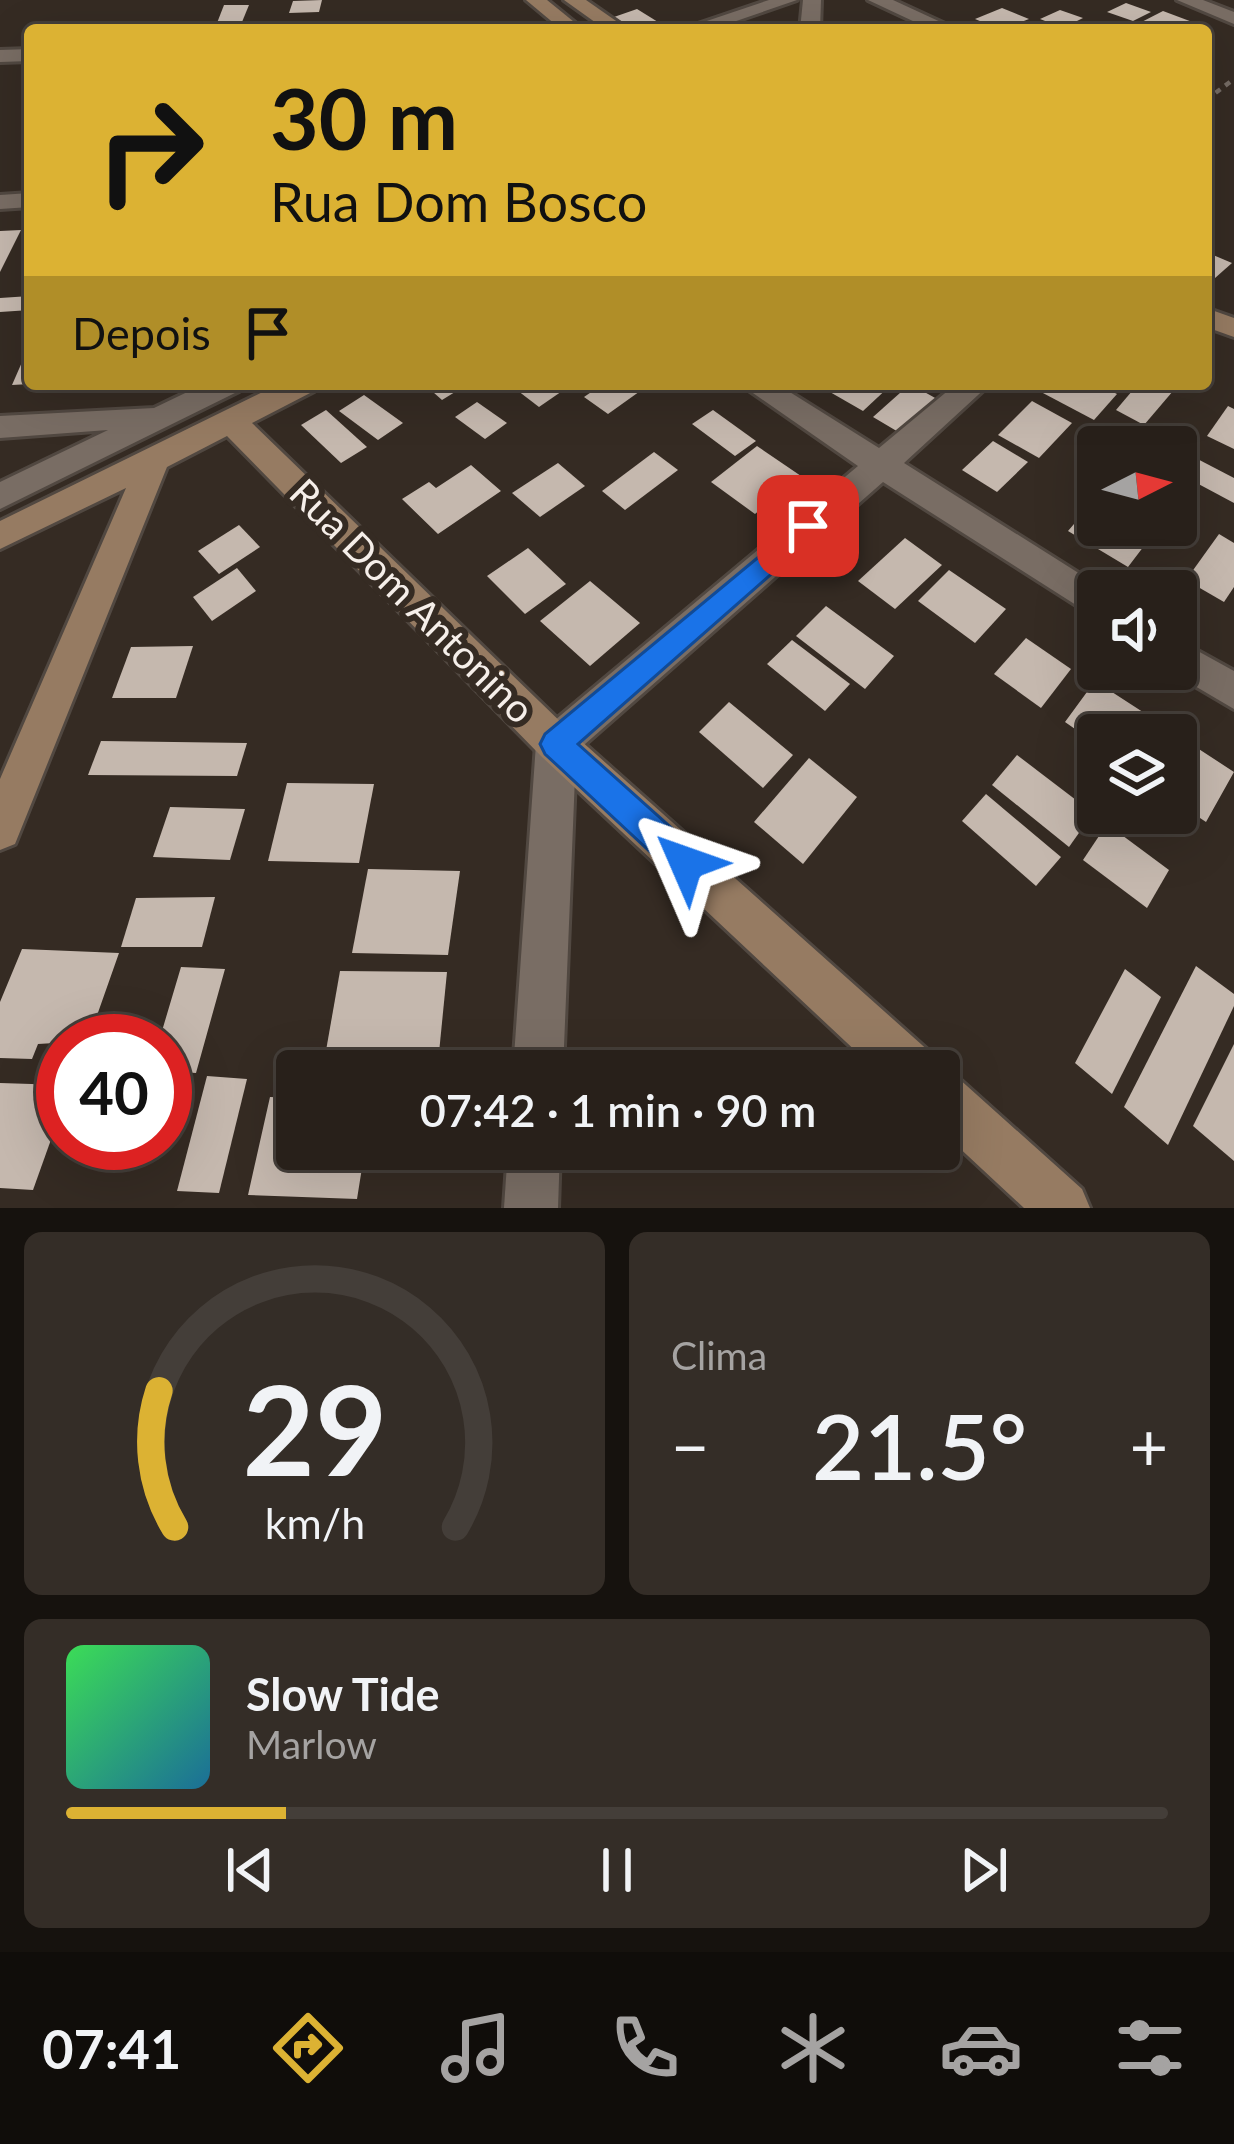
<!DOCTYPE html>
<html lang="pt">
<head>
<meta charset="utf-8">
<style>
	body { margin:0; font-family:Lato,sans-serif; background:#342d27; color:#f1f3f6; height:100vh; display:flex; flex-direction:column; font-size:45px; white-space:nowrap }
	* { box-sizing:border-box; margin:0 }
	p { font-size:39px; color:#a5a3a2 }
	.icon { flex:none; width:66px; height:66px; fill:none; stroke:currentColor; stroke-width:2; stroke-linecap:round; stroke-linejoin:round }
	.map { position:relative; height:1208px; overflow:hidden }
	.drawer { display:flex; flex-direction:column; gap:24px; padding:24px; background:#16120e; flex:1 }
	.drawer>* { flex:none }
	.guide { position:absolute; left:24px; top:24px; width:1188px; height:366px; border-radius:12px; box-shadow:0 12px 48px #0002,0 0 0 3px #443e39; background:#dcb233; color:#111; overflow:hidden }
	.needle { width:78px; rotate:84deg }
	.controls { position:absolute; left:1077px; top:426px; display:grid; gap:24px }
	.controls a { display:grid; place-items:center; width:120px; height:120px; border-radius:12px; background:#28201a; box-shadow:0 12px 48px #0002,0 0 0 3px #443e39; font-size:60px }
	.speed { position:absolute; left:36px; top:1014px; display:flex; gap:24px; font-size:60px; font-weight:700; text-align:center }
	.speed>* { display:grid; place-content:center; width:156px; height:156px; border-radius:50%; background:#28201a; box-shadow:0 12px 48px #0002,0 0 0 3px #443e39; line-height:1 }
	.speed .limit { border:18px solid #d22; background:#fff; color:#111 }
	.pin { position:absolute; display:grid; place-items:center; width:102px; height:102px; color:#fff; margin:-51px; border-radius:24px; box-shadow:0 6px 18px #0006 }
	.me { position:absolute; width:132px; margin:-66px; rotate:313deg; stroke-linejoin:round; filter:drop-shadow(0 0 9px #0008) }
	.turn { display:flex; align-items:center; gap:42px; height:252px; padding:0 48px; font-size:54px }
	.turn .icon { width:156px; height:156px; stroke-width:2.5 }
	.turn b { display:block; font-size:84px; line-height:102px }
	.then { display:flex; align-items:center; height:114px; padding:0 48px; background:#0003; gap:24px; font-size:45px }
	.big { font-size:90px; font-weight:600; line-height:1.1 }
	.drawer .tile { flex:1; display:flex; flex-direction:column; justify-content:center; gap:18px; min-width:0; padding:0 42px; border-radius:18px; background:#342d27 }
	.drawer .dial { align-items:center; gap:0 }
	.dial svg { height:312px; overflow:visible; fill:none; stroke:#443e39; stroke-width:7; stroke-linecap:round; text-anchor:middle }
	.dial text { fill:#f1f3f6; stroke:none }
	.song { display:flex; align-items:center; gap:36px }
	.cover { width:144px; height:144px; border-radius:18px; background:linear-gradient(135deg,hsl(130 70% 55%),hsl(200 70% 35%)) }
	.played { height:12px; border-radius:6px; background:linear-gradient(90deg,#dcb233 20%,#443e39 20%) }
	.keys { display:flex; justify-content:space-around; direction:ltr }
	.heat { display:flex; justify-content:space-between; align-items:center; font-size:66px; direction:ltr }
	.drawer .tiles { flex:1; display:grid; gap:24px; grid-template-columns:1fr 1fr }
	.tile:last-child { grid-column:span 2 }
	.trip { position:absolute; left:276px; top:1050px; width:684px; height:120px; border-radius:12px; background:#28201a; box-shadow:0 12px 48px #0002,0 0 0 3px #443e39; font-weight:600; line-height:120px; text-align:center }
	.tab-bar { display:flex; height:192px; justify-content:space-around; align-items:center; background:#100d0a; color:#a5a3a2 }
	.tab-bar .icon { width:84px; height:84px }
	.tab-bar .current { color:#dcb233 }
	.tab-bar b { font-size:54px; color:#f1f3f6 }
	.map>svg:first-child { display:block }
	.building { fill:#c5b8ae }
	.lines { fill:none; stroke-linecap:round; stroke-linejoin:round }
	.street-casing { stroke:#514841; stroke-width:6 }
	.secondary-casing { stroke:#514841; stroke-width:6 }
	.path { stroke:#746b64; stroke-width:4.5; stroke-dasharray:6 6; stroke-linecap:butt }
	.street { fill:#796d64; fill-rule:evenodd }
	.secondary { fill:#967b62; fill-rule:evenodd }
	.route { fill:#1a73e8; stroke:#114b97; stroke-width:3 }
	.labels { text-anchor:middle; stroke-width:12; stroke-linejoin:round; paint-order:stroke }
	.street-label { font-size:39px; fill:#f5eee9; stroke:#352b23 }
</style>
</head>
<body>
<div class="map">
<svg width="1234" height="1208" viewBox="0 0 1234 1208">
	<rect width="100%" height="100%" fill="#352b23"/>
	<g class="building">
		<path d="M322,0L319,12L289,13L293,1Z"/>
		<path d="M1126,3L1151,12L1133,21L1107,12Z"/>
		<path d="M224,5H249L242,22L217,23Z"/>
		<path d="M1002,8L1029,19L1001,30L975,19Z"/>
		<path d="M637,9L658,22L634,29L614,17Z"/>
		<path d="M1060,10L1083,18L1063,28L1040,19Z"/>
		<path d="M1163,11L1195,23L1182,30H1126Z"/>
		<path d="M21,230L0,272V231Z"/>
		<path d="M1206,252L1232,263L1206,286Z"/>
		<path d="M30,296V310L0,312V298Z"/>
		<path d="M30,344V384L12,385Z"/>
		<path d="M424,384H468L442,400Z"/>
		<path d="M509,384H564L568,387L539,407Z"/>
		<path d="M603,384H650L608,414L584,397Z"/>
		<path d="M816,384H892L863,411Z"/>
		<path d="M910,384L937,399L900,433L873,417Z"/>
		<path d="M1049,384H1097L1117,394L1094,420L1041,392Z"/>
		<path d="M1138,384H1179L1144,425L1116,410Z"/>
		<path d="M364,395L403,423L378,440L339,411Z"/>
		<path d="M1032,401L1072,423L1039,458L998,435Z"/>
		<path d="M477,402L507,423L485,439L455,417Z"/>
		<path d="M1228,406L1234,409V449L1207,436Z"/>
		<path d="M326,410L367,447L341,463L301,425Z"/>
		<path d="M713,410L756,441L735,456L692,424Z"/>
		<path d="M993,441L1028,462L997,492L962,470Z"/>
		<path d="M757,446L801,476L755,514L711,482Z"/>
		<path d="M654,452L678,470L625,510L602,491Z"/>
		<path d="M1186,453L1234,478V503L1176,472Z"/>
		<path d="M558,463L585,486L540,517L512,493Z"/>
		<path d="M471,465L501,491L438,534L402,499L429,482L436,488Z"/>
		<path d="M1098,496V525H1160L1128,567L1068,531Z"/>
		<path d="M239,525L260,547L219,574L198,551Z"/>
		<path d="M1219,534L1234,543V587L1224,602L1186,580Z"/>
		<path d="M905,538L942,565L895,609L858,581Z"/>
		<path d="M528,548L566,584L525,614L487,576Z"/>
		<path d="M237,568L256,591L212,621L193,597Z"/>
		<path d="M949,570L1006,609L975,643L918,601Z"/>
		<path d="M590,581L640,623L590,666L540,621Z"/>
		<path d="M826,606L894,656L865,689L796,636Z"/>
		<path d="M1026,638L1071,669L1041,708L994,674Z"/>
		<path d="M792,640L850,684L825,711L767,664Z"/>
		<path d="M193,646L176,698H112L131,647Z"/>
		<path d="M1095,681L1149,716L1137,735H1098V745L1065,722Z"/>
		<path d="M729,702L793,755L763,788L699,732Z"/>
		<path d="M1159,723L1234,772L1206,822L1176,802V735H1151Z"/>
		<path d="M101,741L247,743L237,776L88,775Z"/>
		<path d="M1017,755L1093,813L1069,847L992,785Z"/>
		<path d="M809,758L857,797L803,864L754,822Z"/>
		<path d="M287,783L374,784L359,863L268,861Z"/>
		<path d="M986,794L1061,857L1036,886L962,821Z"/>
		<path d="M170,807L245,809L230,860L153,857Z"/>
		<path d="M1107,824L1169,870L1147,908L1083,860Z"/>
		<path d="M368,869L460,871L448,955L352,953Z"/>
		<path d="M215,897L202,947H121L136,898Z"/>
		<path d="M22,949L119,953L88,1041L38,1044L32,1059L0,1058V1002Z"/>
		<path d="M1196,966L1234,994V1006L1168,1145L1124,1107Z"/>
		<path d="M181,967L225,969L196,1073L165,1071V1041H159Z"/>
		<path d="M1125,969L1161,997L1112,1094L1075,1063Z"/>
		<path d="M340,971L447,972L438,1063L324,1062Z"/>
		<path d="M1234,1044V1161L1193,1126Z"/>
		<path d="M207,1076L247,1079L219,1193L177,1191Z"/>
		<path d="M0,1083L63,1085V1106L33,1190L0,1188Z"/>
		<path d="M270,1097L297,1098V1149H365L357,1199L248,1195Z"/>
	</g>
	<g class="lines">
		<defs>
			<g id="street">
				<path d="M769,0H797L710,30H680Z"/>
				<path d="M803,0H821L820,30H800Z"/>
				<path d="M868,0H893L958,30H932Z"/>
				<path d="M1177,0H1203L1234,12V24Z"/>
				<path d="M609,18L619,24L616,28L571,30Z"/>
				<path d="M30,49V61L0,62V50Z"/>
				<path d="M30,193V207L0,209V195Z"/>
				<path d="M204,384H244L239,391L0,509V482L108,430L0,438V416L154,408Z"/>
				<path d="M740,384H777L879,448L956,384H990L904,463L1107,591H1098V619L883,482L576,752L563,1071H513L536,744L542,731L858,466Z"/>
				<path d="M1176,639L1234,671V709L1166,669H1176Z"/>
				<path d="M508,1149H560L558,1208H504Z"/>
			</g>
			<g id="secondary">
				<path d="M526,0H547L584,30H562Z"/>
				<path d="M564,0H586L629,30H606Z"/>
				<path d="M1206,308L1234,318V337L1206,327Z"/>
				<path d="M279,384H319L314,391L252,423L570,731L931,1053L938,1070L957,1077L1082,1189L1090,1208H1024L939,1129V1071H877L542,757L227,436L167,467L15,844L0,850V779L126,488L0,549V521Z"/>
			</g>
		</defs>
		<use href="#street" class="street-casing"/>
		<use href="#secondary" class="secondary-casing"/>
		<path class="path" d="M1206,100L1234,79"/>
		<use href="#street" class="street"/>
		<use href="#secondary" class="secondary"/>
	</g>
	<path class="route" d="M808,516L817,519L821,526L817,534L578,744L697,851L702,863L697,874L686,879L674,874L545,754L540,744L545,734Z"/>
	<g class="labels">
		<g class="street-label">
			<text transform="translate(412 601) rotate(45)" y="14">Rua Dom Antonino</text>
		</g>
	</g>
</svg>
<div class="controls">
<a><svg class="needle" viewBox="-14 -14 28 28"><path d="M0-13l5 13h-10z" fill="#e53935"/><path d="M0 13l5-13h-10z" fill="#a5a3a2"/></svg></a>
<a><svg class="icon" aria-label="sound" viewBox="0 0 24 24"><path d="M4 9h4l5-4v14l-5-4H4zM17 9q2 3 0 6"/></svg></a>
<a><svg class="icon" aria-label="layers" viewBox="0 0 24 24"><path d="M12 4l9 5-9 5-9-5zM3 14l9 5 9-5"/></svg></a>
</div>
<div class="speed"><div class="limit">40</div></div>
<div class="pin" style="left:808px;top:526px;background:#d93025"><svg class="icon" aria-label="arrive" viewBox="0 0 24 24"><path d="M6 21V4h12l-3 4 3 4H6"/></svg></div>
<svg class="me" style="left:686px;top:863px" viewBox="-20 -20 40 40"><path d="M0-17L14 15 0 8-14 15z" fill="#1a73e8" stroke="#fff" stroke-width="4"/></svg>
<div class="trip">07:42 · 1 min · 90 m</div>
<div class="guide">
<div class="turn"><svg class="icon" aria-label="right" viewBox="0 0 24 24"><path d="M7 20v-9h11M14 6l5 5-5 5"/></svg><div><b>30 m</b>Rua Dom Bosco</div></div>
<div class="then">Depois<svg class="icon" aria-label="arrive" viewBox="0 0 24 24"><path d="M6 21V4h12l-3 4 3 4H6"/></svg></div>
</div>
</div>
<section class="drawer">
<div class="tiles">
<div class="tile dial"><svg viewBox="0 0 100 80">
<path d="M14 69A42 42 0 1 1 86 69"/>
<path d="M14 69A42 42 0 0 1 10 34" stroke="#dcb233"/>
<text x="50" y="56" font-size="32" font-weight="700">29</text>
<text x="50" y="72" font-size="11">km/h</text>
</svg></div>
<div class="tile"><p>Clima</p>
<div class="heat"><a>−</a><b class="big">21.5°</b><a>+</a></div>
</div>
<div class="tile">
<div class="song"><i class="cover"></i><div><b>Slow Tide</b><p>Marlow</p></div></div>
<div class="played"></div>
<div class="keys"><svg class="icon" aria-label="previous" viewBox="0 0 24 24"><path d="M18 5L8 12l10 7zM5 5v14"/></svg><svg class="icon" aria-label="pause" viewBox="0 0 24 24"><path d="M8 5v14M16 5v14"/></svg><svg class="icon" aria-label="next" viewBox="0 0 24 24"><path d="M6 5l10 7-10 7zM19 5v14"/></svg></div>
</div>
</div>
</section>
<nav class="tab-bar">
<b>07:41</b>
<svg class="icon current" aria-label="directions" viewBox="0 0 24 24"><path d="M12 3l9 9-9 9-9-9zM9 14v-3h6M13 9l2 2-2 2"/></svg>
<svg class="icon" aria-label="music" viewBox="0 0 24 24"><path d="M9 18V5l10-2v13"/><circle cx="6" cy="18" r="3"/><circle cx="16" cy="16" r="3"/></svg>
<svg class="icon" aria-label="phone" viewBox="0 0 24 24"><path d="M5 4h4l2 5-3 2q2 4 5 5l2-3 5 2v4C11 20 4 13 5 4z"/></svg>
<svg class="icon" aria-label="climate" viewBox="0 0 24 24"><path d="M12 3v18M4 7l16 10M4 17L20 7"/></svg>
<svg class="icon" aria-label="car" viewBox="0 0 24 24"><path d="M5 17H2v-5l4-1 3-4h7l3 4 3 1v5h-3M9 17h6M6 11h13"/><circle cx="7" cy="17" r="2"/><circle cx="17" cy="17" r="2"/></svg>
<svg class="icon" aria-label="filters" viewBox="0 0 24 24"><path d="M4 7h16M4 17h16"/><circle cx="9" cy="7" r="2"/><circle cx="15" cy="17" r="2"/></svg>
</nav>
</body>
</html>
